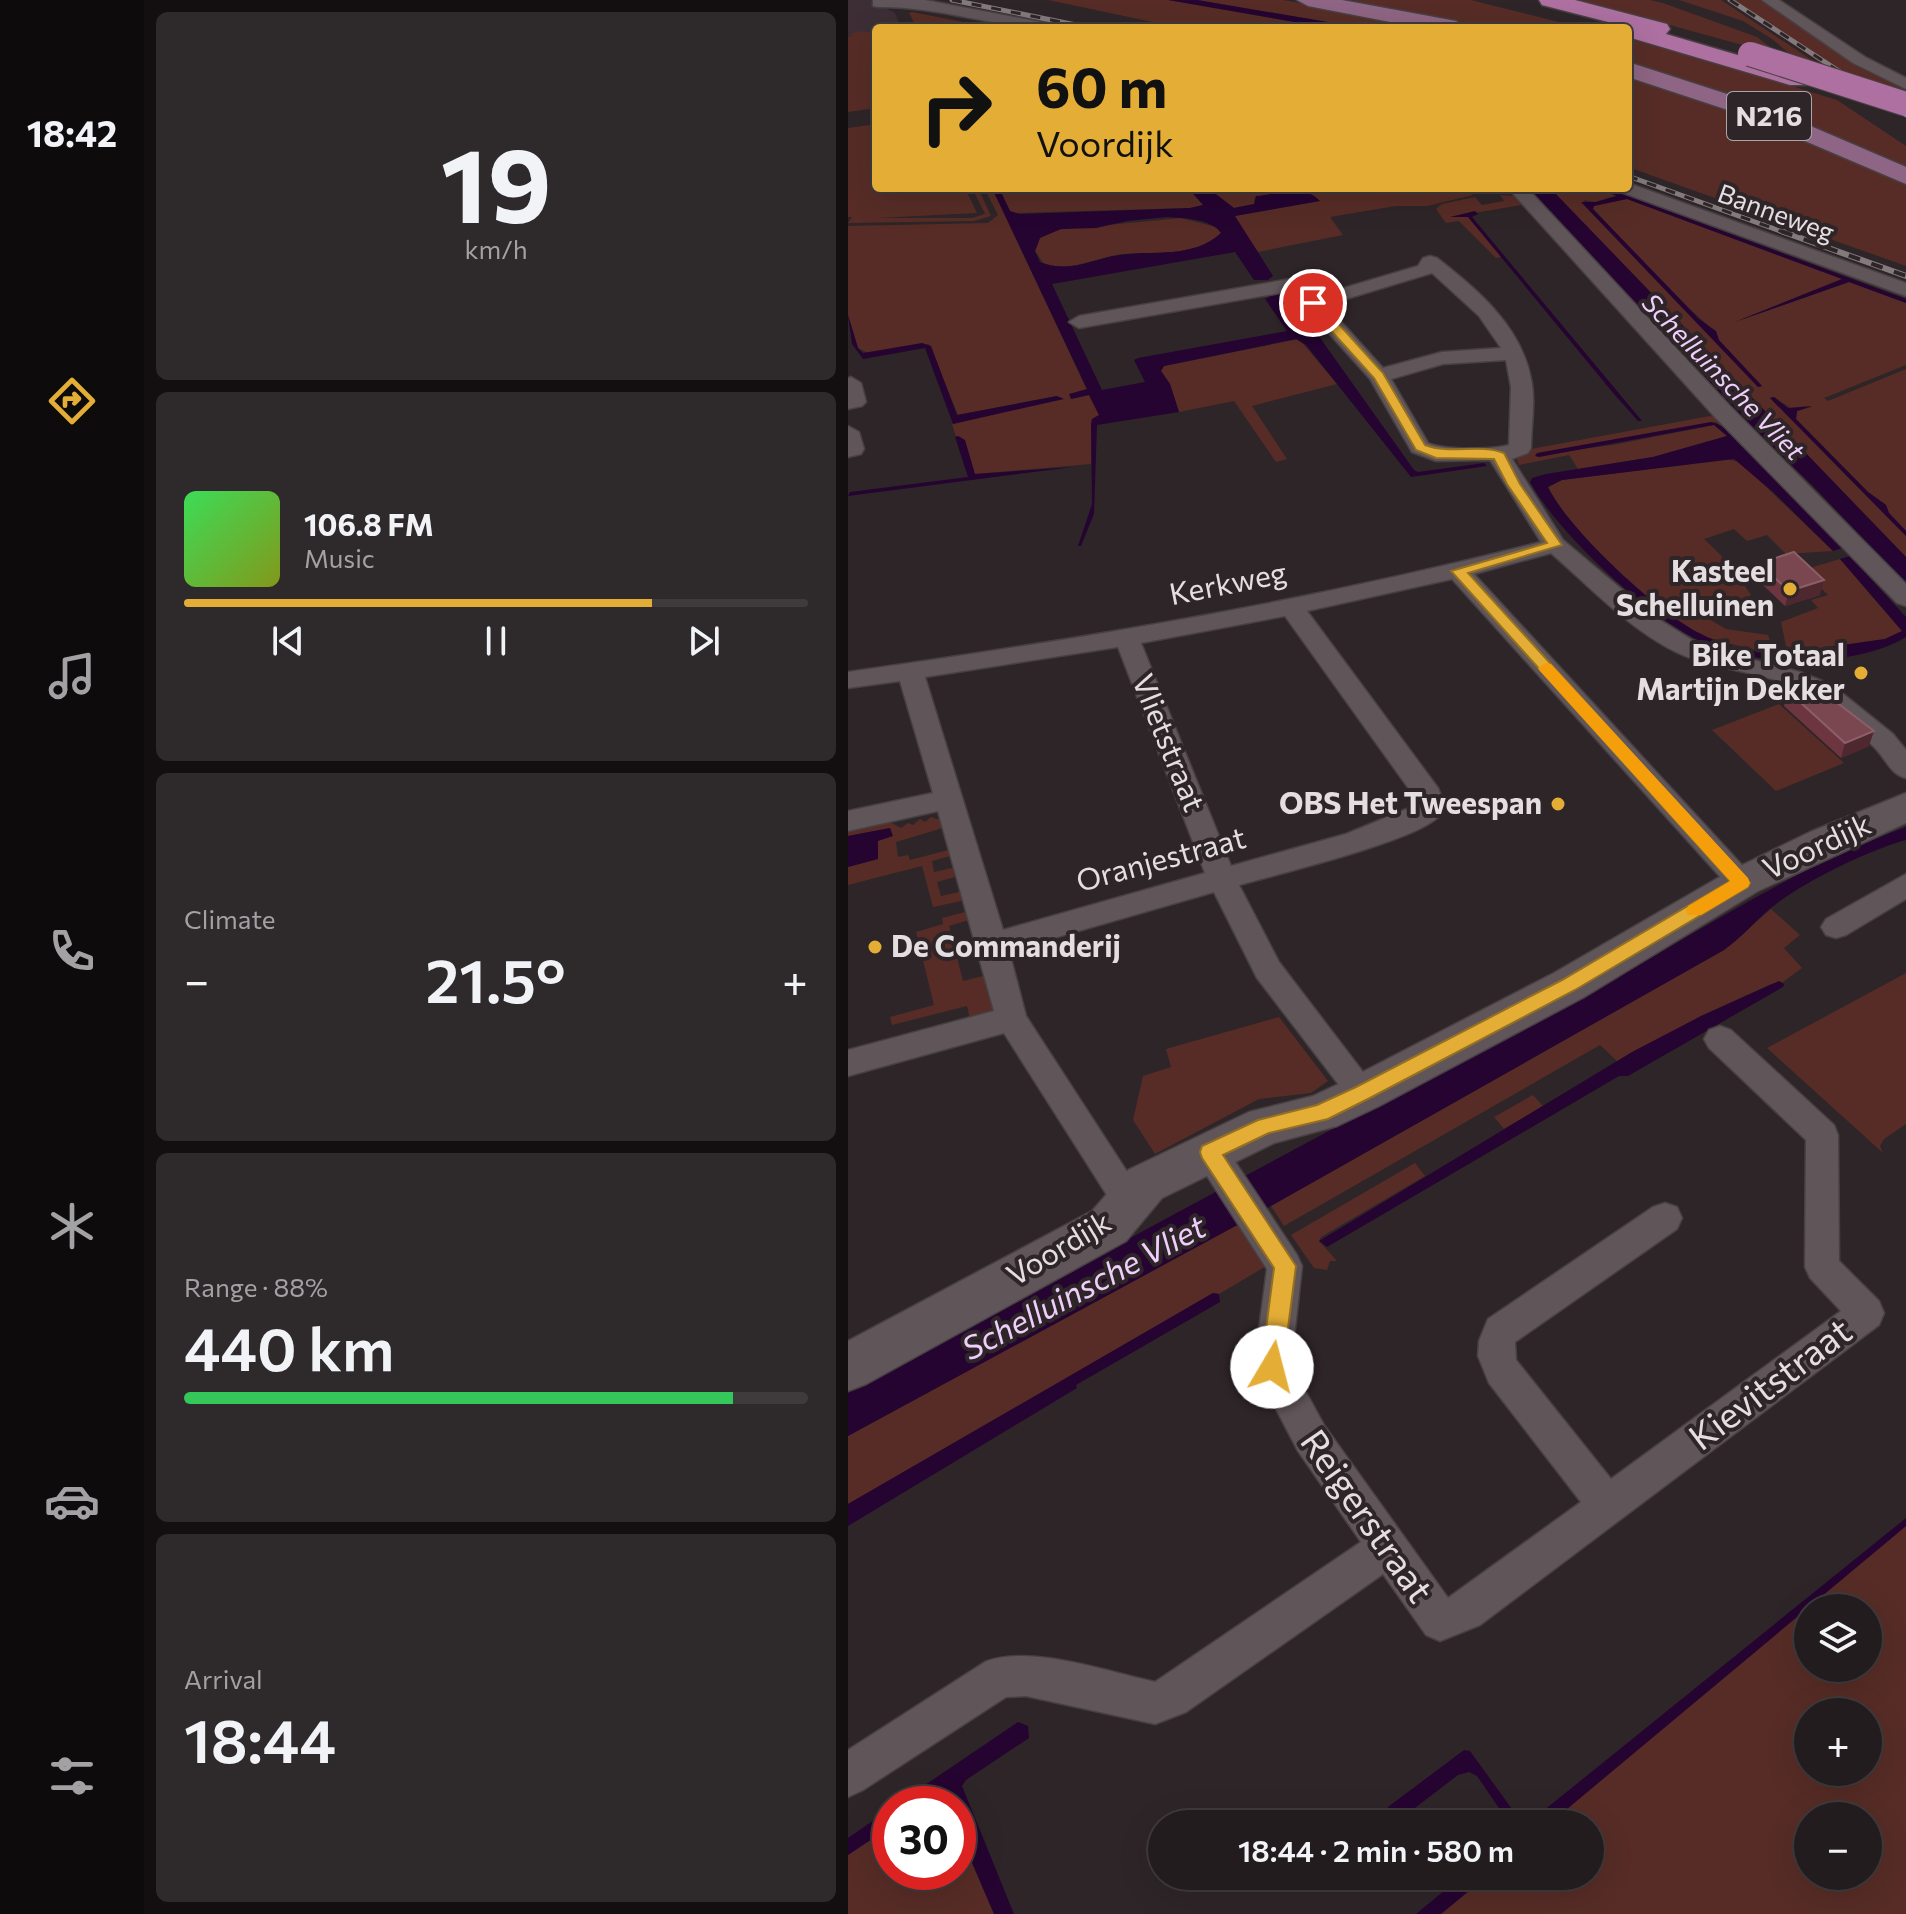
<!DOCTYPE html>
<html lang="en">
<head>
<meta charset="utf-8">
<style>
	body { margin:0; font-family:Commissioner,sans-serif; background:#2e292b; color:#f1f3f6; height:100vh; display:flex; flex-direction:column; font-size:30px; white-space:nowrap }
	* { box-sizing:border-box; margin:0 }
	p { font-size:26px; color:#a2a1a4 }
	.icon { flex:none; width:44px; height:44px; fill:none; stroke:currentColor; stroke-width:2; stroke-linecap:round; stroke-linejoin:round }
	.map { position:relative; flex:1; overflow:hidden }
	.details { display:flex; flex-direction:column; gap:12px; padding:12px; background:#130f10; width:704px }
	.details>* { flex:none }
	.banner { position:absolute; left:24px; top:24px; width:760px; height:168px; border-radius:8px; box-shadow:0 8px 32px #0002,0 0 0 2px #3f3a3c; background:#e4ad35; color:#111; overflow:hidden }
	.controls { position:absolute; left:946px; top:1594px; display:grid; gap:16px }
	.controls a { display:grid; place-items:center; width:88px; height:88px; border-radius:50%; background:#221c1e; box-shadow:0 8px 32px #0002,0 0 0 2px #3f3a3c; font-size:40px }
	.speed { position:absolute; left:24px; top:1786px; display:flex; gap:16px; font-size:40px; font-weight:700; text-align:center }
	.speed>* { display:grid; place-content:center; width:104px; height:104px; border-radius:50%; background:#221c1e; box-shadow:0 8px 32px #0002,0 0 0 2px #3f3a3c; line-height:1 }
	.speed .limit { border:12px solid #d22; background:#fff; color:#111 }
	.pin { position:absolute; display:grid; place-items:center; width:68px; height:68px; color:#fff; margin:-34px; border:4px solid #fff; border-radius:50%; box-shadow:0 2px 8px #0007 }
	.me { position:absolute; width:88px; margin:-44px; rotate:8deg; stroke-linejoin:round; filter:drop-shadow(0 0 6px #0008) }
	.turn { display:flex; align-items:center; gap:28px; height:168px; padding:0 32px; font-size:36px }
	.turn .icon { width:104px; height:104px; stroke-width:2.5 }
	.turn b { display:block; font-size:56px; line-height:68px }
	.big { font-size:60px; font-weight:600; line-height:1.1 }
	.details .widget { flex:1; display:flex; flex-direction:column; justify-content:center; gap:12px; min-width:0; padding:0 28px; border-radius:12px; background:#2e292b }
	.details .dial { align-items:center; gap:0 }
	.dial b { font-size:104px; line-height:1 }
	.song { display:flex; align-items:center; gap:24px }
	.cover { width:96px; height:96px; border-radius:12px; background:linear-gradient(135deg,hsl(130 70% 55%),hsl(70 70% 35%)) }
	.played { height:8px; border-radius:4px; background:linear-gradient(90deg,#e4ad35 75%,#3f3a3c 75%) }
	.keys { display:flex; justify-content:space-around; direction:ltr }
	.heat { display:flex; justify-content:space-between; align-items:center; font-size:44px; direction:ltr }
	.charge { height:12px; border-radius:6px; background:linear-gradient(90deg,#34c759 88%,#3f3a3c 0) }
	.trip { position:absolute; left:300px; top:1810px; width:456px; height:80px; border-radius:40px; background:#221c1e; box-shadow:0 8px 32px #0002,0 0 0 2px #3f3a3c; font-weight:600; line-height:80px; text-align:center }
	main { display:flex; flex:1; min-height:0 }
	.dock { display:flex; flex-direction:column; width:144px; justify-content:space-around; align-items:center; background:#0e0b0c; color:#a2a1a4 }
	.dock .icon { width:56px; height:56px }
	.dock .current { color:#e4ad35 }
	.dock b { font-size:36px; color:#f1f3f6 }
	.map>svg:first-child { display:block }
	.built { fill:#3c2e34 }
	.green { fill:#572c26; fill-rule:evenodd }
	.water { fill:#250431; fill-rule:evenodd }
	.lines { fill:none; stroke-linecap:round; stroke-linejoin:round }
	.street-casing { stroke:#474043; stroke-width:3 }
	.secondary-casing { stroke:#474043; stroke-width:3 }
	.primary-casing { stroke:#474043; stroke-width:3 }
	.highway-casing { stroke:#474043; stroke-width:3 }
	.street { fill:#605559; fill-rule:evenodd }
	.secondary { fill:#605559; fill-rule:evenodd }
	.primary { fill:#8e6584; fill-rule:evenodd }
	.highway { fill:#ad70a1; fill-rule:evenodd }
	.rail-far1-casing { stroke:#827a7d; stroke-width:5 }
	.rail-casing { stroke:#827a7d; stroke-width:6 }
	.rail-far1 { stroke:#2e2528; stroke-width:3; stroke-dasharray:10; stroke-linecap:butt }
	.rail { stroke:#2e2528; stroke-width:4; stroke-dasharray:12; stroke-linecap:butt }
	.highway-bridge-casing { stroke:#474043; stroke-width:26; stroke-linecap:butt }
	.highway-bridge { stroke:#ad70a1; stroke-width:24 }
	.wall { fill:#6d3540 }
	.shaded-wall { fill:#4e272f }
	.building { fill:#7a4751; stroke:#8a5f68; stroke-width:2 }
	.route { fill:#e4ad35; stroke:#947022; stroke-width:2 }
	.slow { fill:#f59e0b }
	.poi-dot { fill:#e4ad35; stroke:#2e2528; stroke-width:3 }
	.labels { text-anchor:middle; stroke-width:8; stroke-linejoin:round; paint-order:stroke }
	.far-street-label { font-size:26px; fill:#e4dee0; stroke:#2e2528 }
	.far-water-label { font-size:26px; font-style:italic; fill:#efcefc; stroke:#2e2528 }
	.shield { fill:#2e2528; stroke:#ada6a9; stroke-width:2 }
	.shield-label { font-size:28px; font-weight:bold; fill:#e4dee0 }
	.poi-label { font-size:30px; font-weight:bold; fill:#e4dee0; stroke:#2e2528; text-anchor:end }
	.street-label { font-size:30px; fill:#e4dee0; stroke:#2e2528 }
	.water-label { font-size:32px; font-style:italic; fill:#efcefc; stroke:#2e2528 }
	.near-street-label { font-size:36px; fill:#e4dee0; stroke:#2e2528 }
</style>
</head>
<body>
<main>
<nav class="dock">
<b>18:42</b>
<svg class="icon current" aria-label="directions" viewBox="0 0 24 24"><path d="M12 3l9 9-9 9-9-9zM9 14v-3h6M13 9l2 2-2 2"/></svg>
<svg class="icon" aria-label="music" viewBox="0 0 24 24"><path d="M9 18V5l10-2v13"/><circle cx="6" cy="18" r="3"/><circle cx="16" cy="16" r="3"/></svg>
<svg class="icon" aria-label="phone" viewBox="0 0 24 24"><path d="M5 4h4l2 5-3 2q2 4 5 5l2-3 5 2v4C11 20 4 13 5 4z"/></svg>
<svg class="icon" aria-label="climate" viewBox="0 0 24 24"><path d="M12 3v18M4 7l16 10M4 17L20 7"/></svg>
<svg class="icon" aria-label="car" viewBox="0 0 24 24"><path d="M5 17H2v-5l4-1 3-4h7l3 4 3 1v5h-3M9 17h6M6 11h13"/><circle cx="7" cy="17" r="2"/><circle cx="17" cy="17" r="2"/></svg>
<svg class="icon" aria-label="filters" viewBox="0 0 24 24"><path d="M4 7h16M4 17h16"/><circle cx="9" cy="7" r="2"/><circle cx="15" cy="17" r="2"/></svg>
</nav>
<section class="details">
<div class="widget dial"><b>19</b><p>km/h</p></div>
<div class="widget">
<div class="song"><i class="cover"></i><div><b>106.8 FM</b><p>Music</p></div></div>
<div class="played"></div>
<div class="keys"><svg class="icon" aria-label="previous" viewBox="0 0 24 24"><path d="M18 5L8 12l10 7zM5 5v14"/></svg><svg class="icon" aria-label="pause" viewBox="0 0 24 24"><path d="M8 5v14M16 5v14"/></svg><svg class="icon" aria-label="next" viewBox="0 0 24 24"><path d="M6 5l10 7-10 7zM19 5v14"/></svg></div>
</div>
<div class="widget"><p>Climate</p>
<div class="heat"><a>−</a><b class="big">21.5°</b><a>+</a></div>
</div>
<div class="widget"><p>Range · 88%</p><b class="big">440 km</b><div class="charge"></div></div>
<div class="widget"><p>Arrival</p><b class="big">18:44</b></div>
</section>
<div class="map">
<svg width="1058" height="1914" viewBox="0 0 1058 1914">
	<rect width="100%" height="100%" fill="#2e2528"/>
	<path class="built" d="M0,0H22L47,13L53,28H28V103L0,107Z"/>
	<g class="green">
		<path d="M200,0H320L482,28H333Z"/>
		<path d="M349,0H435L589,28L557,25L515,28Z"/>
		<path d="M503,0H623L735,28H631Z"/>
		<path d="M732,0H802L815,3L909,37L934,56Z"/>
		<path d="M831,0H873L979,70L950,61L924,39L895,21Z"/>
		<path d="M880,0H912L1012,68L1058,90V101L1002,83Z"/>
		<path d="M64,12L146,28H69L61,13Z"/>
		<path d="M14,31L28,33V108L0,112V37L5,36L3,33Z"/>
		<path d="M780,39L883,67L989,100L1058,146V170L780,65Z"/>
		<path d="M780,74L856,98L1058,182V266L780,167Z"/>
		<path d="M28,124V188H117L129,213L30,218H124L137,214L124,188H130L143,216L126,221L0,223L4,217H0V128Z"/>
		<path d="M136,188H144L239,390L223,399L241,395L251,415L244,420L243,464L127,474L113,437H108L104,424L209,396L110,415L81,344L20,353L10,348L0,315V226L140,223L150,215Z"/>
		<path d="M151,188H340L356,205L342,208L167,213L162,211Z"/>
		<path d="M360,188H620L625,195L579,206H548L482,217L495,235L410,252L386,216L471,201L454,190L407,197L406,204L386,208Z"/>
		<path d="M702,188H747L769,195L747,202L735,200L910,387L914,386L870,340C864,326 848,316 837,304C806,272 775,241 745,209L746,205L779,199L994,279L886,322L1001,282L1058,303V365L976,398L980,401L1058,369V531L1041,513L1038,505L1020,492L948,419L949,411L964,407L944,409L926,397L922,398L1058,536V557Z"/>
		<path d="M652,195L671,196L680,204L603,217H620L654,257L648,258L611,221L598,223L588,209L594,204L627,197L634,205L656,201Z"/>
		<path d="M333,218L368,227L373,233C346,258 309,251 276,254C247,257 228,272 196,264L187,251L192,238L207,230Z"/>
		<path d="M451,339L489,384L404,406L439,459L428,462L386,401L331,412L322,384L313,371L316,366Z"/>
		<path d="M862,416L878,420L955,495L1003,547L995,548L992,541L909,455L868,422L687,455L765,445L866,425L879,436L805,457L730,469L721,455L671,465L666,452Z"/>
		<path d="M878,459L892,462L985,551L938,554L919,535L899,541L886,529L856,539L881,563L903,595L886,608L866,609L856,616L878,629L920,635L928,658C908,646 876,646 853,634C811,613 719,529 700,487L714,480Z"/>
		<path d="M992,559L1054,631L1037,639L946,652L940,656L933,622L970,608L963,600L980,595L955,570Z"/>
		<path d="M931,704L996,763L928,791L864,730Z"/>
		<path d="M83,817L96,821L98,827L48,842L50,857L60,855L62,860L104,849L106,855L84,861L86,872L109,867L111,876L89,882L93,896L116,891L118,900L85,907L74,866L0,885V867L30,859V840L44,836L42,828L0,836V827L34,818L53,828L60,823L65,825L72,819L77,822Z"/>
		<path d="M923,909L952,935L936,948L954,968L935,982L923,984L853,1016L770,1062L752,1045L436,1226L423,1206L876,950Z"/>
		<path d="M121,911L124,919L101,926L115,981L139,975L146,1009L123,1024L119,1006L44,1025L42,1017L86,1005L68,932L95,924L94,918Z"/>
		<path d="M1058,973V1124L1036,1139L1032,1146L1035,1153L919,1048Z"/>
		<path d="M431,1017L480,1081L463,1093L411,1099L307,1154L285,1120L295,1076L323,1067L318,1049Z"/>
		<path d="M685,1095L695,1106L656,1129L646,1117Z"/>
		<path d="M567,1163L577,1176L473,1237L471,1241L489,1261H482L479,1270L466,1268L443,1235Z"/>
		<path d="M393,1223L420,1265L371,1294L365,1293L0,1504V1436Z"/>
		<path d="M1058,1526V1914H593L639,1876H742V1824H701ZM960,1608H1020V1668H960ZM960,1712H1020V1772H960ZM960,1816H1020V1876H960Z"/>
		<path d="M42,1827V1872H110V1830L146,1914H0V1855Z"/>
	</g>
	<g class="water">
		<path d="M320,0H349L515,28L556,23L571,28H482Z"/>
		<path d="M144,188H151L162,211L172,214L342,208L355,205L340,188H360L386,208L406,204L408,196C429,194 457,184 472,201L387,216L425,276L420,280H406L387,252L204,284L254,390L297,382L286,360L290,358L439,331L417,299L425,295L445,294L443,297L566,470L570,472L636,463L639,466L563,477L458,345L448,339L316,366L313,371L322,384L331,412L249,425L246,514L233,546H230L244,504L243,424L244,419L251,415L241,395L223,399L221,394L239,389ZM319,217C335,218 364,219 373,233C345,259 305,250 271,255C244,259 221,274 192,262L187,251L192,238L213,229L248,228L279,221Z"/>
		<path d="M680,188H702L1058,557V584L964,485L875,399Z"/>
		<path d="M747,188H759L1058,299V303L1001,282L887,322L994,279L779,199L746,206L745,209L851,319L868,331L871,340L914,386L910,387L733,202H748L769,196Z"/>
		<path d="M627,211L630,214L624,217L794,421H790L766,394L620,217H602Z"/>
		<path d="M0,315L10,348L15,353L74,343L83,346L109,415L209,396L216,399L105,424L77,348L15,359L4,344Z"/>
		<path d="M926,397L940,408L964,406L949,411L948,419L1020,492L1038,505L1041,513L1058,531V536L922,398Z"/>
		<path d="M863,422C890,426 969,517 992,541L995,548L985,551L925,492L886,459L714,480L700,487C720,529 809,612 851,633C873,645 898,650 922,654L928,658L927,660C900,657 874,651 850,640C798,615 709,532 682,482L684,478L698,474L805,457L879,436L866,425L691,457L687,456L689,453Z"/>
		<path d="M110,436L117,440L127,474L225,467L0,496L2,492L120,477L107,437Z"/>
		<path d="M1002,556L1058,617V637C1028,656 979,661 944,661L940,656L946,652L1037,639L1054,631L992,559Z"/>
		<path d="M1058,827V840C1021,850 958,881 928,904C909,918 895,937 876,950L393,1223L0,1436V1391C243,1259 486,1127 731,998C840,940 941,869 1058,827Z"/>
		<path d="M42,828L45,836L30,841V859L0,867V836Z"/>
		<path d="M931,981L936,984L935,987L780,1076H771L479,1247L471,1241L784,1052L853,1016Z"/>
		<path d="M365,1293L371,1294L372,1302L228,1385L229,1388L0,1526V1504Z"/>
		<path d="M1058,1518V1526L701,1824H662L629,1776L621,1772L610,1775L546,1824L537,1818L540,1807L616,1750L622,1751L674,1823L679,1824Z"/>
		<path d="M170,1722L180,1726L181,1738L118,1780L114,1786L166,1914H146L110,1830V1804H99L93,1798H84L76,1804H49Z"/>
		<path d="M42,1809V1827L0,1855V1838Z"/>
		<path d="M614,1876H639L593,1914H568Z"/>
	</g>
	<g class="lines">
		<defs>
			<g id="street">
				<path d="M25,0H77L198,23L206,28C146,28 90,6 30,7L25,6Z"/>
				<path d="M914,0H931L1017,57L1058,78V89L1005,63Z"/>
				<path d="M780,183L1058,283V296L773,192L770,188H780Z"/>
				<path d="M660,188H679L882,406L1058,584V606L1049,603L866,416Z"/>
				<path d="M582,256L589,258C629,289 673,326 683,379C688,401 683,425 683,448L680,453L664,459L715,540L804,615L844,640L871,651L952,672L984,685L1045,734L1058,750V778C1041,774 1037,756 1024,745C1007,729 987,711 967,698C927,671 871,673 828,652C781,629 742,587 703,553L626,574L904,876L908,883L904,890L894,894L884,890L604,579L459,611L590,788C594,796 597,810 590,817C567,841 430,874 391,885L431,962L531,1093L526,1102L515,1106L504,1102L409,978L366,892L161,951L178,1016L298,1201L293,1211L281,1216L269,1211L156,1033L0,1076V1050L146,1011L90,811L0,831V811L85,793L52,681L0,688V672C235,639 463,601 693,542L642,460L588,461L564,452L522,379L443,291L231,328L221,322L231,316L448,278L455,280L469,296L570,266L575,258ZM584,273L631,316L653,348L594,352L535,368L478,305ZM658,360L663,387L661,445C646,450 596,450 580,443L543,379L595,364ZM437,616L566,796V806L498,834L383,866L293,643ZM270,647L357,873L155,930L77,677Z"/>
				<path d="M3,377L13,383L18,402L14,406L0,409V378Z"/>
				<path d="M0,426L11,432L16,449L13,454L0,457Z"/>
				<path d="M1058,874V899L998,935L988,938L978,935L973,927L978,919Z"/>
				<path d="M872,1026L883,1030L986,1125L990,1135L991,1261L1031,1301L1036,1313L1031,1325L632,1625L592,1641L578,1635L535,1574L338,1712L307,1724L178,1696L158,1697L15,1790L0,1797V1750L137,1662C181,1644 260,1672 307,1682L513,1542L450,1451L406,1367L419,1269L350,1162L345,1152L350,1142L362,1138L374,1142L449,1255L454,1266L443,1365L476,1425L600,1598L733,1502L641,1383L630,1356L631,1341L640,1319L805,1207L817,1203L829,1207L834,1218L829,1229L667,1342L668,1360L763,1479L993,1311L962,1278L957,1267L958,1140L861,1048L856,1039L861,1030Z"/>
			</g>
			<path id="secondary" d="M1058,793V823L910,891L736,997L531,1106L489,1126L426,1143L314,1198L278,1241L18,1384L0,1391V1341L244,1211L280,1170L401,1112L465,1096L499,1080L706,973L882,871L962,832Z"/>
			<g id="primary">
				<path d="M449,0H494L608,21L619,28H573L460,6Z"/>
				<path d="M780,62L916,106L1058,167V184L898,116L780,77Z"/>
			</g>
			<path id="highway" d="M691,0H727L819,24L822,29L818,34L958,75L962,80L958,85H942L780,37V28H770L772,25L694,5Z"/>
		</defs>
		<use href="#street" class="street-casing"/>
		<use href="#secondary" class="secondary-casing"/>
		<use href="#primary" class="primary-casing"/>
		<use href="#highway" class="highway-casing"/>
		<use href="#street" class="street"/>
		<use href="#secondary" class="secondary"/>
		<use href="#primary" class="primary"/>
		<use href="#highway" class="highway"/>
		<defs>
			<g id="rail-far1">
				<path d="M104,0L243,28"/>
				<path d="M882,0L1058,115"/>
				<path d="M780,176L938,233"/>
			</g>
			<path id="rail" d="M933,231L1058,276"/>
		</defs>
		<use href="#rail-far1" class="rail-far1-casing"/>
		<use href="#rail" class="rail-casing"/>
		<use href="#rail-far1" class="rail-far1"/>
		<use href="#rail" class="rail"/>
		<defs>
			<path id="highway-bridge" d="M902,54L1058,104"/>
		</defs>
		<use href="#highway-bridge" class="highway-bridge-casing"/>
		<use href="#highway-bridge" class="highway-bridge"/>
	</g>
	<g class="wall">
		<path d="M918,561L972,595L937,606L913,583Z"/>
		<path d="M940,691L1021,746L993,758L936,706Z"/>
	</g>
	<g class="shaded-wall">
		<path d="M976,580L972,595L937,606L941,591Z"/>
		<path d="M1026,731L1021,746L993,758L997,743Z"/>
	</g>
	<g class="building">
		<path d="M946,552L976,580L941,591L916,568L923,566L918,561Z"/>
		<path d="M962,682L1026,731L997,743L940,691Z"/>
	</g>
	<path class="route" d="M460,300H469L535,373L577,445C603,455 631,443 656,453L672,484L714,545L620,573L902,883L900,887L727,990L522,1098L480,1119L421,1133L375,1155L448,1266L435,1367L431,1375L424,1378L416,1375L413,1367L426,1268L354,1158L352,1152L354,1146L410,1120L469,1105L508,1087L714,980L882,881L603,571L699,543L659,484L646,459L588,458L568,450L526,378L460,305Z"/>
	<path class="slow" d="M698,663L703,664L900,878L902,883L900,887L853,915H840L838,911L840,906L882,881L692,671L690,668Z"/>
	<g class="poi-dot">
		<circle cx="942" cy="589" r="8"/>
		<circle cx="1013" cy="673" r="8"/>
		<circle cx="710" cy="804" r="8"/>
		<circle cx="27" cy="947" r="8"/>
	</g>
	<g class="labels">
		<g class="far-street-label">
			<text transform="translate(928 213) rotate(20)" y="9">Banneweg</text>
		</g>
		<g class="far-water-label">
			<text transform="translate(875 377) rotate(46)" y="9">Schelluinsche Vliet</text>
		</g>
		<rect class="shield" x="879" y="92" width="84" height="48" rx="6"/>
		<g class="shield-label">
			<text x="921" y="126">N216</text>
		</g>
		<g class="poi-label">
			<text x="926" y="582">Kasteel<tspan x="926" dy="34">Schelluinen</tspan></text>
			<text x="997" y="666">Bike Totaal<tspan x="997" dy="34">Martijn Dekker</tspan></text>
			<text x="694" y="814">OBS Het Tweespan</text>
			<text x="43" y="957" text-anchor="start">De Commanderij</text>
		</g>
		<g class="street-label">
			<text transform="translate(380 584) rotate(-11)" y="10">Kerkweg</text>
			<text transform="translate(320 743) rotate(68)" y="10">Vlietstraat</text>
			<text transform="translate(969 847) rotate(-25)" y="10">Voordijk</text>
			<text transform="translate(313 860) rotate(-15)" y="10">Oranjestraat</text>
			<text transform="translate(211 1249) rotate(-31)" y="10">Voordijk</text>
		</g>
		<g class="water-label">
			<text transform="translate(236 1288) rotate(-28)" y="11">Schelluinsche Vliet</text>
		</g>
		<g class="near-street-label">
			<text transform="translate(922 1384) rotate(-37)" y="13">Kievitstraat</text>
			<text transform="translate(519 1516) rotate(55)" y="13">Reigerstraat</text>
		</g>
	</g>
</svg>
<div class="controls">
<a><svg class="icon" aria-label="layers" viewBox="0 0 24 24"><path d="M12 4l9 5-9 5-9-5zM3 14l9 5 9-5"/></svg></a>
<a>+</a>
<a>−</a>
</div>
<div class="speed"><div class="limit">30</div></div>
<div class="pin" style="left:465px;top:303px;background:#d93025"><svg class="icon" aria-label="arrive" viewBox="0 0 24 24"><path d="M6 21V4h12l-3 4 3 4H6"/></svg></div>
<svg class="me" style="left:424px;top:1367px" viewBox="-20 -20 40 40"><circle r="19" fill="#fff"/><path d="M0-13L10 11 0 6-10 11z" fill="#e4ad35"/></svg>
<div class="trip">18:44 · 2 min · 580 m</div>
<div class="banner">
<div class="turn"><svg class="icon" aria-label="right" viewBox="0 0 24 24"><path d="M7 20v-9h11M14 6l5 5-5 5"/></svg><div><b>60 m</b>Voordijk</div></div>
</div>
</div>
</main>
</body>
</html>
